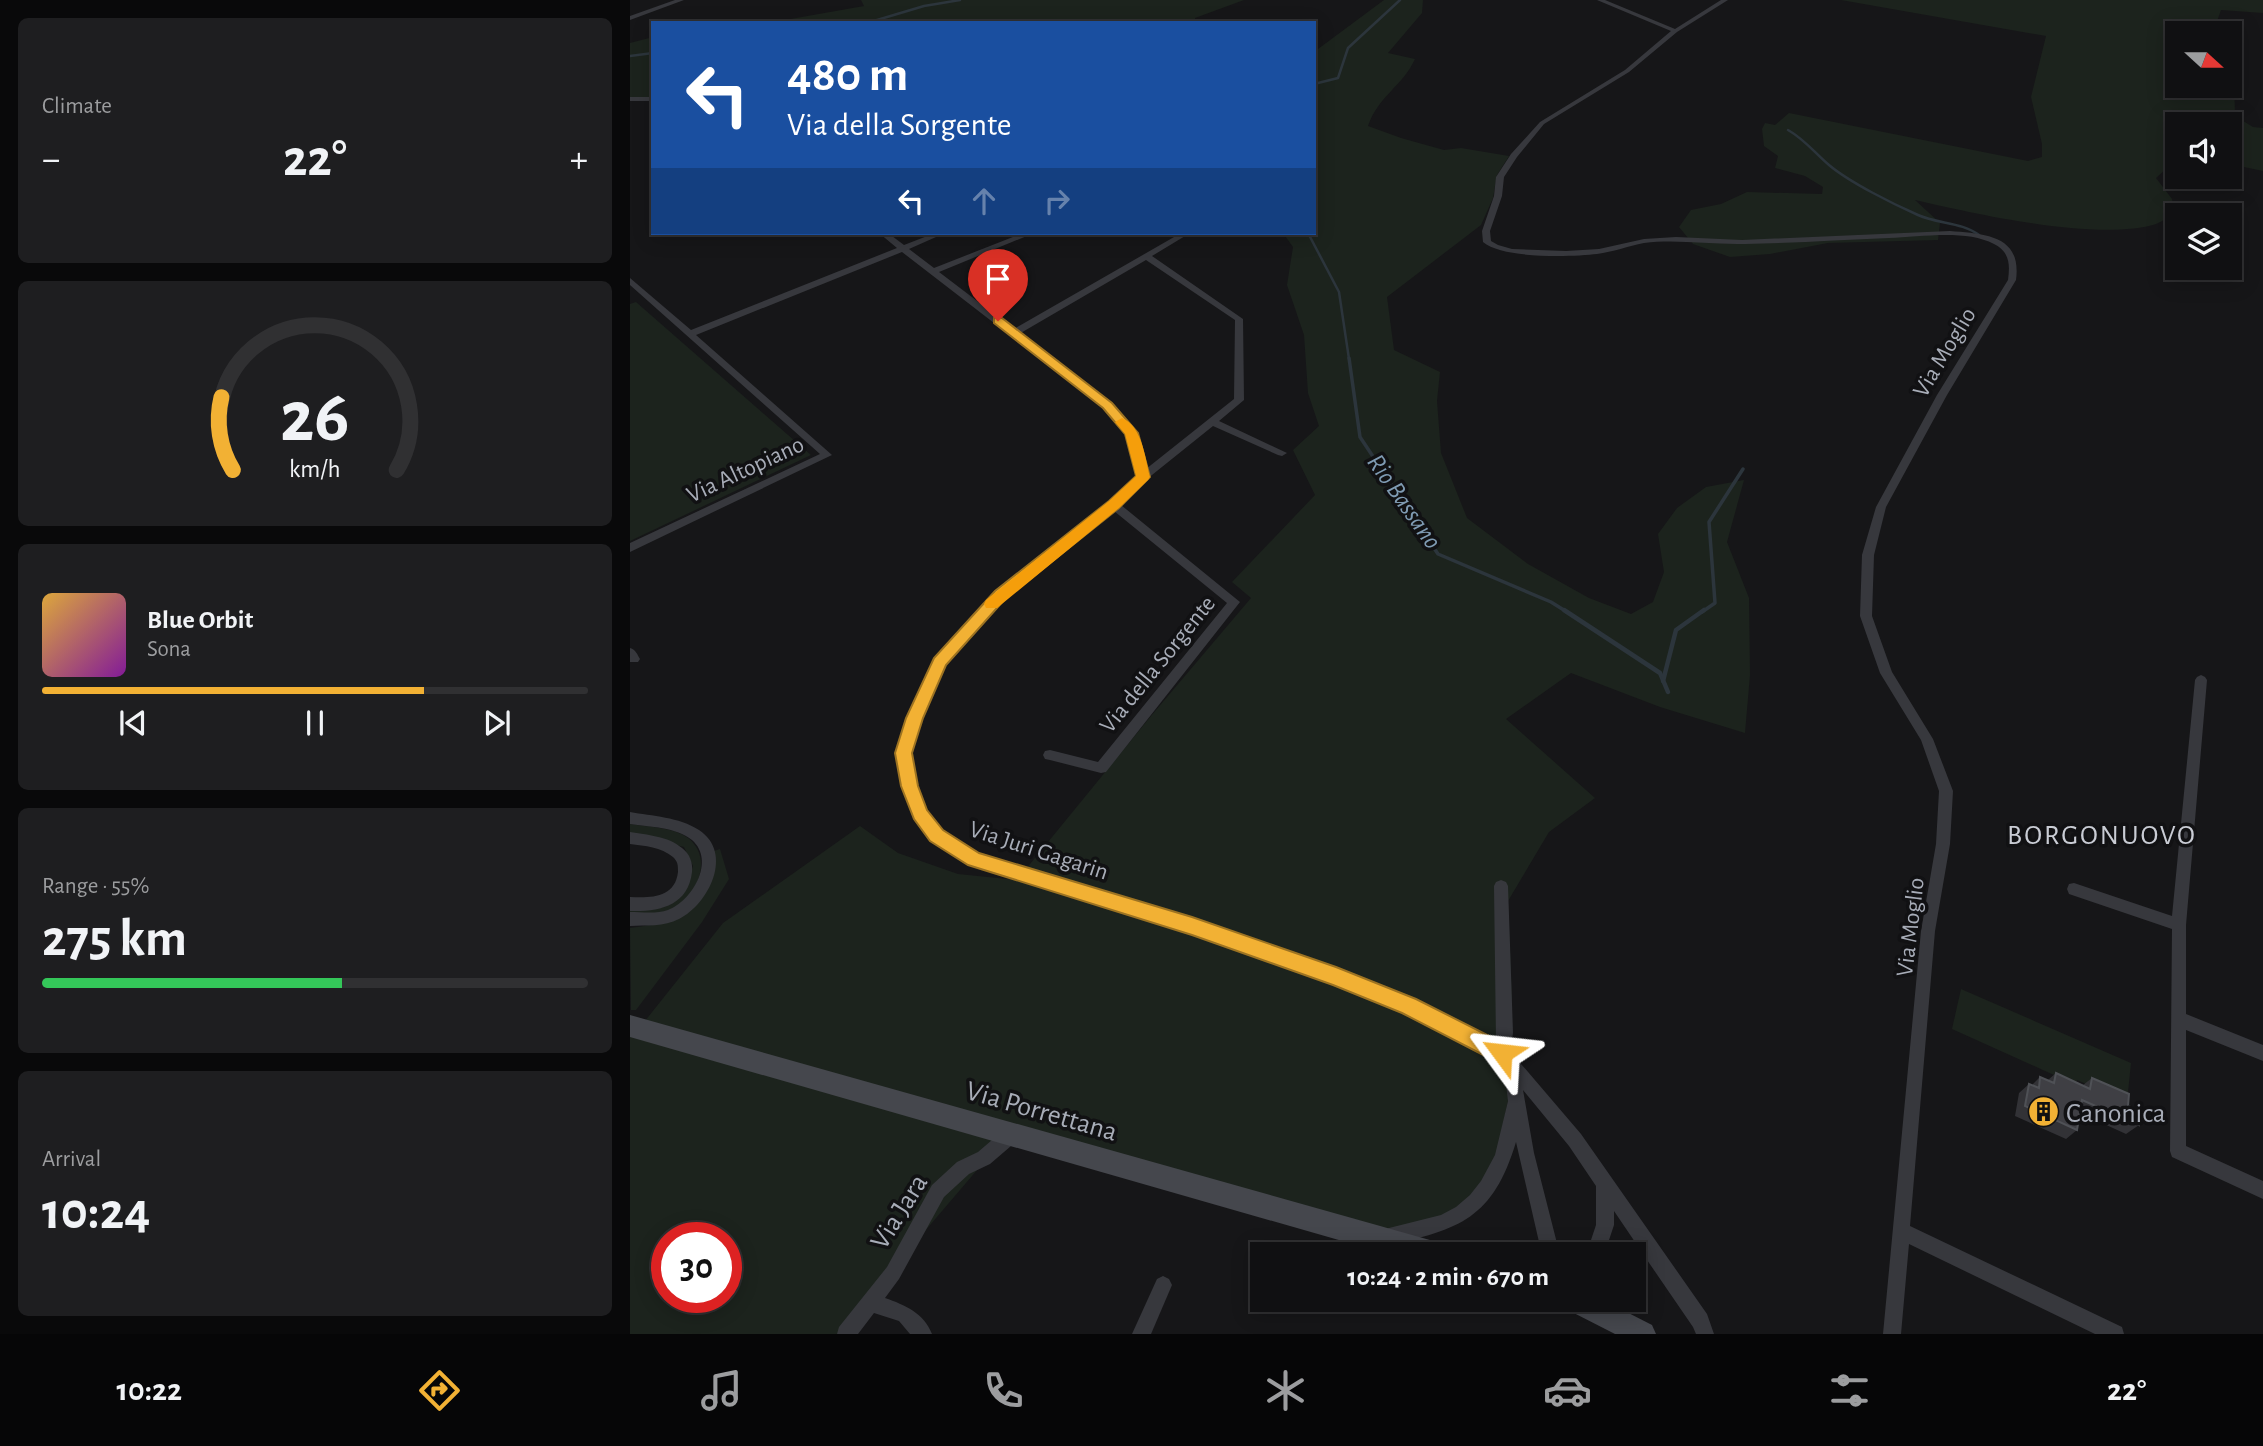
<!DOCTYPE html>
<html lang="en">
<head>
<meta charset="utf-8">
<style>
	body { margin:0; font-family:"Alegreya Sans",sans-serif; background:#1e1e20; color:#f1f3f6; height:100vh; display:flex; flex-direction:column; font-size:26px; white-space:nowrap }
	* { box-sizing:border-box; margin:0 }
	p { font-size:23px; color:#9c9d9f }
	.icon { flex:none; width:38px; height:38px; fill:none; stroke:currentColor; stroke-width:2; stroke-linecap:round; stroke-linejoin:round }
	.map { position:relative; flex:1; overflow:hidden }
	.details { display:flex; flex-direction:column; gap:18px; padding:18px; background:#09090a; width:630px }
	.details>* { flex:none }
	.banner { position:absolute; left:21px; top:21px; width:665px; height:214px; border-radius:0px; box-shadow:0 4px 18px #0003,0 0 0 2px #303032; background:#1a4fa0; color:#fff; overflow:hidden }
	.needle { width:46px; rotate:111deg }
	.buttons { position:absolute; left:1535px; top:21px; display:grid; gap:14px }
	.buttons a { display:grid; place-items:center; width:77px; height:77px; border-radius:0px; background:#101012; box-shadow:0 4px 18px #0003,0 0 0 2px #303032; font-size:35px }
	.speed { position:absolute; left:21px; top:1222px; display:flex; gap:14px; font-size:35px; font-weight:700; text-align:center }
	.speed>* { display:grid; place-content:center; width:91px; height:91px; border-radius:50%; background:#101012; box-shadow:0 4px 18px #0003,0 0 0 2px #303032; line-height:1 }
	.speed .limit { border:10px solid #d22; background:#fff; color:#111 }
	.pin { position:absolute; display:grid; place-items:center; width:60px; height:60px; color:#fff; margin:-72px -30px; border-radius:50% 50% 50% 0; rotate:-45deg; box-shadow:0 0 7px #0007 }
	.pin .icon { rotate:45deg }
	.me { position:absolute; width:77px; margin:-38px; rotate:300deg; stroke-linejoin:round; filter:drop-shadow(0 0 5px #0008) }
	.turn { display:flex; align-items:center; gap:24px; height:147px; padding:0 21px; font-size:32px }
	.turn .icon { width:91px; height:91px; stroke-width:2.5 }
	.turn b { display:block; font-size:49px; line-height:60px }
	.lanes { display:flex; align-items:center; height:66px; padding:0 21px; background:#0003; justify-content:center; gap:35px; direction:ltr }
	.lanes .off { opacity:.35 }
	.big { font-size:52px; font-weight:700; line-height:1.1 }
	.details .card { flex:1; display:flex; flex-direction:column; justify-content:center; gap:10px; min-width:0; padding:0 24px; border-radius:10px; background:#1e1e20 }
	.details .dial { align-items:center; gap:0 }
	.dial svg { height:182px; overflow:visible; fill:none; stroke:#303032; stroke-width:7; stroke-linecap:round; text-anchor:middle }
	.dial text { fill:#f1f3f6; stroke:none }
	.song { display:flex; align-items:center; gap:21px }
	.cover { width:84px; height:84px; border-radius:10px; background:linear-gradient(135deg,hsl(40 70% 55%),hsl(290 70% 35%)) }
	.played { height:7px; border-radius:4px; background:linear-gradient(90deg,#f2b134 70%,#303032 70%) }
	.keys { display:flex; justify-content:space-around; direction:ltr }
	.heat { display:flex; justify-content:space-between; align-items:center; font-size:38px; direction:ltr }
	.charge { height:10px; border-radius:5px; background:linear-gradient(90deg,#34c759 55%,#303032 0) }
	.trip { position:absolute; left:620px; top:1242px; width:396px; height:70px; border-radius:0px; background:#101012; box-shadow:0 4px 18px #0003,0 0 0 2px #303032; font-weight:700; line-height:70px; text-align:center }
	.dock { display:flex; height:112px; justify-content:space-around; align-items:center; background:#060607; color:#9c9d9f }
	.dock .icon { width:49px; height:49px }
	.dock .on { color:#f2b134 }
	.dock b { font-size:32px; color:#f1f3f6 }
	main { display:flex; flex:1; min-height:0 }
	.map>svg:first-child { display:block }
	.green { fill:#1c231d; fill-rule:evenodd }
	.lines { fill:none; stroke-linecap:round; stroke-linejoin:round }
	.stream-far2 { stroke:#2c353c; stroke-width:2.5 }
	.stream-far1 { stroke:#2c353c; stroke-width:3.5 }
	.stream { stroke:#2c353c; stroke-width:4.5 }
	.street { fill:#37383d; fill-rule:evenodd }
	.secondary { fill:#45474d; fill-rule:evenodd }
	.wall { fill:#323236 }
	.building { fill:#3f3f44; stroke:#4f5156; stroke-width:2 }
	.route { fill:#f2b134; stroke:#9d7322; stroke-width:2 }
	.slow { fill:#f59e0b }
	.labels { text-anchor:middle; stroke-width:7; stroke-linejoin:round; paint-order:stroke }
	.street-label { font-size:24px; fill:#a8adb8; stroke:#111113 }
	.water-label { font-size:26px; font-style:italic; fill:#7f9bb3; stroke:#111113 }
	.quarter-label { font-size:28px; letter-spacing:2px; fill:#c9ccd4; stroke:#111113 }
	.near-street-label { font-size:28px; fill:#a8adb8; stroke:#111113 }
	.near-poi-label { font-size:28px; fill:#a8adb8; stroke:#111113; text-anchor:start }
</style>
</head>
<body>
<main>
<section class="details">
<div class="card"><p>Climate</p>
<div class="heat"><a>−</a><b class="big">22°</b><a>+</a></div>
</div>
<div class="card dial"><svg viewBox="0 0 100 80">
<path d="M14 69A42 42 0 1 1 86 69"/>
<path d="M14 69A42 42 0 0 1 9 37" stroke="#f2b134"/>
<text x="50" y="56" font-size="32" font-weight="700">26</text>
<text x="50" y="72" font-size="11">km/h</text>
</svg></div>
<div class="card">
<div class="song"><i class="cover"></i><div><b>Blue Orbit</b><p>Sona</p></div></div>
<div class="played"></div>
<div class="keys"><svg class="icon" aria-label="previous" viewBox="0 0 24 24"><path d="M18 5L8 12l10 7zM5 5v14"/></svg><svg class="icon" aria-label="pause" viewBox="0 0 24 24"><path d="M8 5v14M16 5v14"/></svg><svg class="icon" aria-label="next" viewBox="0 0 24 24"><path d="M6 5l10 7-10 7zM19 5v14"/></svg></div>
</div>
<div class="card"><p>Range · 55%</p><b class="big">275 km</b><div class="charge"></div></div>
<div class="card"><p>Arrival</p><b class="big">10:24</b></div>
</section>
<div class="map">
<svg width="1633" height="1334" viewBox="0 0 1633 1334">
	<rect width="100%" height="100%" fill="#161618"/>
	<g class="green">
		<path d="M231,0H614L565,18L566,23H138L234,6Z"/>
		<path d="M754,0H793L792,13L758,53L785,59C772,87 749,95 738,126L771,138L814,150L831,148L879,156L867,175L863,198L851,225L757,297L764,350L810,372L807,401L811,453L837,518L898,564L959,598L1001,614L1023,602L1034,572L1028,534L1047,508L1076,487L1114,480L1097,542L1119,598L1120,675L1115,733L1030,707L941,673L876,719L965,798L919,832L878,901L882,999L880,1091L864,1168L837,1204L772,1240L377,1135L207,1334H0V1036H3L93,923L230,826L268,853L328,874L387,880L521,716L621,598L602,582L685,495L663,450L689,426L678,393L674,335L657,285L663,247L653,233H684V52ZM37,1237H96V1297H37Z"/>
		<path d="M1211,0H1633V13L1591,10L1583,33H1547V86H1600V68L1604,79L1605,116L1623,127L1633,128V171L1600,164V124H1547V165L1539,166L1526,178L1542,199L1545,213C1539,216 1532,222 1526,224C1468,242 1346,214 1285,200L1310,223L1308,240L1198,243L1140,254L1100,257L1063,244L1049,227L1061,210L1091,204L1117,192L1192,194L1193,187L1175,176L1145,168L1148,156L1134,146L1132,129L1135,123L1145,125L1159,113L1398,161L1412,157V144L1401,97L1416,36Z"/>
		<path d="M23,37V98L0,99V43Z"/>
		<path d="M6,302L181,455L0,541V304Z"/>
		<path d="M0,824C18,827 43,827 58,838C86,860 64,901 38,913C28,918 11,915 0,916V910C40,911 51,905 63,866L54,847L0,833Z"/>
		<path d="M90,849L99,879L72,922L6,1010H1L0,928L29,924L77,891L84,872V851Z"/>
		<path d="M1331,989L1501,1063L1497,1102L1447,1080L1441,1097L1435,1080L1322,1029Z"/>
	</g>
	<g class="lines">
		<g class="stream-far2">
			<path d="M237,23L294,6L330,0"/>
			<path d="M0,56L23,53"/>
			<path d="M684,84L708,78L718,48L770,0"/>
			<path d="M1158,130C1174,139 1185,153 1199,165C1219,182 1263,204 1288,215C1308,224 1332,222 1349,235"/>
			<path d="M678,233L709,292L719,359"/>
		</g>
		<g class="stream-far1">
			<path d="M719,358L730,437L808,554L921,602L937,612"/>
			<path d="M1072,612L1085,603L1079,522L1113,469"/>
		</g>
		<g class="stream">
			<path d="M934,610L1030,673L1038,692"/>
			<path d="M1033,681L1046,630L1074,610"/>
		</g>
		<g class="street">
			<path d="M45,0H54L0,20V16Z"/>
			<path d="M967,0H975L1045,29L1091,0H1098L1047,32L999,72L914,124L887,157L874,177L872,196L860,231L861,241L868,245L882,249L936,251L969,249L1014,239L1046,237L1112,240L1320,231C1355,234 1392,235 1386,280L1317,395L1256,507L1244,555L1242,616L1262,672L1303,739L1323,791L1320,844L1305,931L1280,1226L1492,1327L1494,1334H1465L1279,1244L1271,1334H1253L1291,931L1306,844L1309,791L1291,740L1250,673L1230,616L1232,555L1246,507L1307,395L1378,280C1380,265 1380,252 1364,244C1336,229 1290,237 1259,238C1211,240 1163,243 1115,244C1081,245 1048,239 1014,243C998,246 983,252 967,254C941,257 873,259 853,242L852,231L864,196L866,177L881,154L910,122L995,70L1041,31Z"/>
			<rect x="0" y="97" width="23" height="4"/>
			<path d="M249,233H258L274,245L305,233H315L279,249L304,268L393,233H404L309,272L384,329L551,233H560L522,256L613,319L614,400L589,421L657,453L652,456L648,455L583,426L517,479L491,505L610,602L476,772L471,773L420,760L415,759L413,755L415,751L420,750L468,762L597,603L484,511L374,598L315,664L291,718L281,753L287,786L296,811L311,831L348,855L563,919L706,969L766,992L866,1040L864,886L866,882L871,880L876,882L878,886L883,1033L880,1051L951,1134L1077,1314L1084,1334H1066L1063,1327L1015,1257L1003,1260V1255H975L978,1249L1005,1242L984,1211V1225L974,1255H956L966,1225V1186L939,1146L893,1090L904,1153L930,1255H912L886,1142C863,1218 830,1230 757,1245L751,1242L748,1236L751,1230L811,1215L826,1207L840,1195L851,1181L865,1155L878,1101L874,1068L866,1059L841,1043L756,1002L706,983L563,933L339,864L301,839L285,818L273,786L267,753L279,718L306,659L366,592L480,503L508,476L496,434L474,408L272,252L66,335L202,455L0,552V543L190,454L0,285V278L61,330L267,248ZM516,260L605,320L604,399L516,469L506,433L480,404L389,334Z"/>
			<path d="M0,648C6,650 7,654 10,659L8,662H0Z"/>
			<path d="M1571,675L1575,677L1577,680L1556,925V1014L1633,1045V1061L1556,1030V1146L1633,1181V1199L1542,1157L1540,1151L1542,929L1439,894L1437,889L1439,884L1444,883L1542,916L1565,680L1567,677Z"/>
			<path d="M0,812C22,816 49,817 69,830C104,853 79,904 49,919C34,927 16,925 0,926V912C12,912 27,914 38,910C62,901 86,861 62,840C46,827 20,827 0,824Z"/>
			<path d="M0,832C17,835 38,836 52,848C60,854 63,863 62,872C58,906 29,912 0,911V897C21,898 45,898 48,872C48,865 48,862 43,857C31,847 15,846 0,844Z"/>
			<path d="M382,1126L388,1128L390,1134L388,1140L360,1164L339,1174L314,1197L269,1279L255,1298C275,1305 294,1313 302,1334H280L269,1321L244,1313L228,1334H207L209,1327L257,1267L302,1185L327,1162L348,1152L376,1128Z"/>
			<path d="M533,1276L539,1279L542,1285L521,1334H502L527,1279Z"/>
		</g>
		<g class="secondary">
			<path d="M0,1015L807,1242L816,1246L820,1255H761L0,1037Z"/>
			<path d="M932,1300H973L1022,1325L1026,1334H985L936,1309Z"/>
		</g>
	</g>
	<path class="wall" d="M1426,1073L1453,1085L1462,1078L1498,1106L1509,1125L1496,1134L1450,1113L1447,1130L1436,1139L1385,1116L1389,1093L1399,1084L1402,1085L1410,1077L1418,1080Z"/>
	<path class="building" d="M1426,1073L1460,1089L1462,1078L1499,1094L1498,1106L1510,1111L1509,1125L1452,1100L1447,1130L1395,1106L1399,1084L1409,1088L1410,1077L1424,1083Z"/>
	<path class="route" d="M364,318H372L482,403L508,433L520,477L489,508L375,599L316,665L293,718L282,753L288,786L297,810L313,830L349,853L562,917L706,967L786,999L879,1046L882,1053L879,1061L872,1064L865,1061L772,1013L703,985L562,935L338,865L300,841L284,819L271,786L265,753L276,718L304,658L365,591L479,501L506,476L495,434L473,408L364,323Z"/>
	<path class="slow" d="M492,418C512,426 515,457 520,477L518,480L489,508L367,608H356L354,604L356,600L479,501L506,476L495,434L485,422Z"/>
	<defs>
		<symbol id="building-disc" viewBox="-11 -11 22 22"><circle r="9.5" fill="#f2b134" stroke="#111113"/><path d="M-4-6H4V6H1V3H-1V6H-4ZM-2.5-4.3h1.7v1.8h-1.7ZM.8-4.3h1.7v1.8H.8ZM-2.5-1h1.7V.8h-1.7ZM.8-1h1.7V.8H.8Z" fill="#111"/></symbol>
	</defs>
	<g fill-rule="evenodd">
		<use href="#building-disc" x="1396" y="1094" width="35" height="35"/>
	</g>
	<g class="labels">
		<g class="street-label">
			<text transform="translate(1314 352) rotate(-59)" y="8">Via Moglio</text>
			<text transform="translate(115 469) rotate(-25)" y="8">Via Altopiano</text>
			<text transform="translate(527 664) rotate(-51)" y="8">Via della Sorgente</text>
			<text transform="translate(409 850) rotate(18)" y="8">Via Juri Gagarin</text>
			<text transform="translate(1280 927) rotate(-83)" y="8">Via Moglio</text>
		</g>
		<g class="water-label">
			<text transform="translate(775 501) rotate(55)" y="9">Rio Bassano</text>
		</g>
		<g class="quarter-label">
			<text x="1472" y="844">BORGONUOVO</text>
		</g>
		<g class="near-street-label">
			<text transform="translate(412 1110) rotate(16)" y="10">Via Porrettana</text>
			<text transform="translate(268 1211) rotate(-58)" y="10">Via Jara</text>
		</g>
		<g class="near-poi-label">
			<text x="1436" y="1122">Canonica</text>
		</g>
	</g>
</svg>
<div class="buttons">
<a><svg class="needle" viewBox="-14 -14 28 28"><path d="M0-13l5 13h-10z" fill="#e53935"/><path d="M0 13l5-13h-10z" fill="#9c9d9f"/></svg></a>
<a><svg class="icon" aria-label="sound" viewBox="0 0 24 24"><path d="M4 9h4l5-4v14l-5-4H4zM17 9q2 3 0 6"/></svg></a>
<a><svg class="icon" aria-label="layers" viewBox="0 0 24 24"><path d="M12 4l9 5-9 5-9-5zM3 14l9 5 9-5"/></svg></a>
</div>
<div class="speed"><div class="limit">30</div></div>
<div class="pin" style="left:368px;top:321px;background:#d93025"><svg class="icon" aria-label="arrive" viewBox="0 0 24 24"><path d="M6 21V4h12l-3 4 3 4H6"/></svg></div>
<svg class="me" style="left:872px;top:1053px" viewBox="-20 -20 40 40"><path d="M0-17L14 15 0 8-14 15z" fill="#f2b134" stroke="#fff" stroke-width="4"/></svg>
<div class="trip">10:24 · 2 min · 670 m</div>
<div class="banner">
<div class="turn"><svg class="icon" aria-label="left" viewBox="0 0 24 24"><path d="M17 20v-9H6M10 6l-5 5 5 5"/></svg><div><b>480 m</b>Via della Sorgente</div></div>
<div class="lanes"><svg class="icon" aria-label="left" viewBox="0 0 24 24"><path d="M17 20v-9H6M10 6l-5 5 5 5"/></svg><svg class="icon off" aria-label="ahead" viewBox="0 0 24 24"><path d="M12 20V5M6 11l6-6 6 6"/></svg><svg class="icon off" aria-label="right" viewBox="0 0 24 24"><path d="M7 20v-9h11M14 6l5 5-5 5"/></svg></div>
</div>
</div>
</main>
<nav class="dock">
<b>10:22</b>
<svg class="icon on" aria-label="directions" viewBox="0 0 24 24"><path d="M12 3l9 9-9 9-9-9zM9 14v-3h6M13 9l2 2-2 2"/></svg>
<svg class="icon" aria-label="music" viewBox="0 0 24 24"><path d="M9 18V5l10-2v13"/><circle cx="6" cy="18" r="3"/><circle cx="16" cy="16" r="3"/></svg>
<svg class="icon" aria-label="phone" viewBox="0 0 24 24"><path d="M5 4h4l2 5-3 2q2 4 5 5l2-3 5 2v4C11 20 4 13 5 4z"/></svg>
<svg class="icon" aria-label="climate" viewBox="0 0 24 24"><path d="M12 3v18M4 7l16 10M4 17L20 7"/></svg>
<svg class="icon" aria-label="car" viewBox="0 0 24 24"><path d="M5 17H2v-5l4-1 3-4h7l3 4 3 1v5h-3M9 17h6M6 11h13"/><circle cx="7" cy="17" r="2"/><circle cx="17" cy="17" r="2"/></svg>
<svg class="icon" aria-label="filters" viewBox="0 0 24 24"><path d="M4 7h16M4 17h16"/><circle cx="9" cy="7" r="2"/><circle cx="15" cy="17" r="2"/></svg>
<b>22°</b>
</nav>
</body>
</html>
